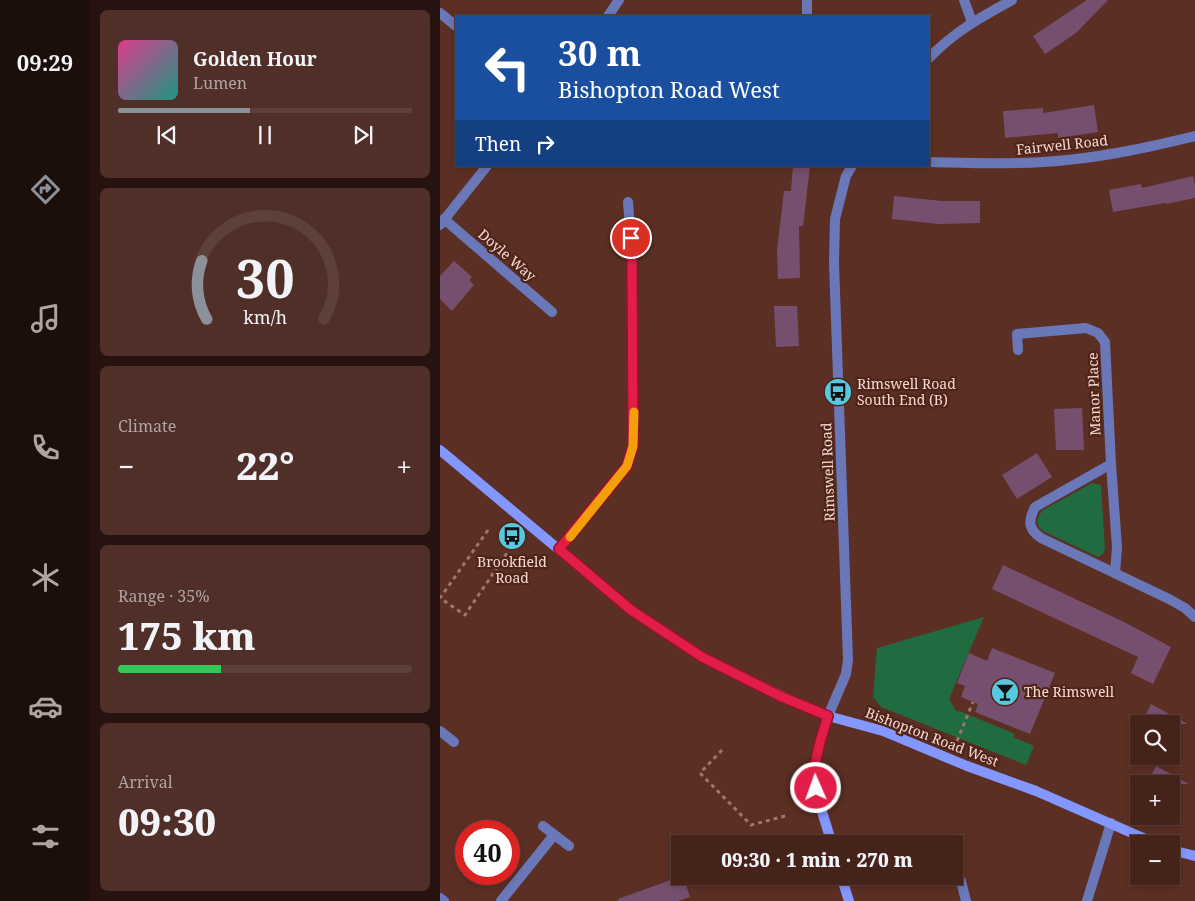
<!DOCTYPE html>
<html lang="en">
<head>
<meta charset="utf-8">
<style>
	body { margin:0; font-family:"Noto Serif",serif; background:#4f2f28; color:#f1f3f6; height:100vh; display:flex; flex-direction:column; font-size:19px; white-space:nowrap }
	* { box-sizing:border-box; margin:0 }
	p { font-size:16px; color:#b0a4a3 }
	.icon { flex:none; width:28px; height:28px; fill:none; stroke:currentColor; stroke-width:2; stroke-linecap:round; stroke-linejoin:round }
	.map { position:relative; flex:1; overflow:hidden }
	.sheet { display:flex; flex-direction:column; gap:10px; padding:10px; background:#26130f; width:350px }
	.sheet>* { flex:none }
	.guide { position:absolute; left:15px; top:15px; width:475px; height:152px; border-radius:0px; box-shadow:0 2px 8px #0003,0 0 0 1px #5d403a; background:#1a4fa0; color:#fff; overflow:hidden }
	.fabs { position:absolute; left:690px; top:715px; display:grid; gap:10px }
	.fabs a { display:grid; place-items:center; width:50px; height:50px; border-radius:0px; background:#45231b; box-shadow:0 2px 8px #0003,0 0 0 1px #5d403a; font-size:25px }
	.speed { position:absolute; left:15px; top:820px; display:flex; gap:10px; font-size:25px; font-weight:700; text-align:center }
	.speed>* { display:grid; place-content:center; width:65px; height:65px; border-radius:50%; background:#45231b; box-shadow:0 2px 8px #0003,0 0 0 1px #5d403a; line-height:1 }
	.speed .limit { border:8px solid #d22; background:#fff; color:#111 }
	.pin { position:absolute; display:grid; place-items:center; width:42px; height:42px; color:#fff; margin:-21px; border:2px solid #fff; border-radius:50%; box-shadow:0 1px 5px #0007 }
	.me { position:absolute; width:55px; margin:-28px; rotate:358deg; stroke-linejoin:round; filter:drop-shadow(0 0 4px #0008) }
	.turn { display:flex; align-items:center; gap:18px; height:105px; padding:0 20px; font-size:22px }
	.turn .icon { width:65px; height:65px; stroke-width:2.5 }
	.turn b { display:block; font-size:35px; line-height:42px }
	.then { display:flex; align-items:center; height:48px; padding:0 20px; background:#0003; gap:10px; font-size:19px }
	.big { font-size:38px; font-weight:800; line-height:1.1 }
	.sheet .tile { flex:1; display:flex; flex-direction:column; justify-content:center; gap:8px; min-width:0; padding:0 18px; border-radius:8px; background:#4f2f28 }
	.sheet .dial { align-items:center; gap:0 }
	.dial svg { height:130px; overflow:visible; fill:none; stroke:#5d403a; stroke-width:7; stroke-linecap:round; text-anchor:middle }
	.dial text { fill:#f1f3f6; stroke:none }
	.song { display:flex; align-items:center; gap:15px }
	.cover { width:60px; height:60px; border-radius:8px; background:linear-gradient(135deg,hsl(330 70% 55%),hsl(170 70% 35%)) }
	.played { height:5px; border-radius:2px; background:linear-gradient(90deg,#8c9099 45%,#5d403a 45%) }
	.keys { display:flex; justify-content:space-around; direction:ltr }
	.heat { display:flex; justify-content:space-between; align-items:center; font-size:28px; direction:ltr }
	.charge { height:8px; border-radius:4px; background:linear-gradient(90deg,#34c759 35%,#5d403a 0) }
	.trip { position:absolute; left:231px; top:835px; width:292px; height:50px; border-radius:0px; background:#45231b; box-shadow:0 2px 8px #0003,0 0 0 1px #5d403a; font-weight:800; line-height:50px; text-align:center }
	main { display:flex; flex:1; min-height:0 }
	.menu { display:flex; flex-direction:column; width:90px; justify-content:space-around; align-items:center; background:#1c0e0b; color:#b0a4a3 }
	.menu .icon { width:35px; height:35px }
	.menu .current { color:#8c9099 }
	.menu b { font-size:22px; color:#f1f3f6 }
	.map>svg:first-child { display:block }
	.green { fill:#206b40 }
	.building { fill:#764f6e }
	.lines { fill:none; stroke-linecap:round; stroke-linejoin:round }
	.path { stroke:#9d766d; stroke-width:3; stroke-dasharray:4 4; stroke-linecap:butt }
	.lane { stroke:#6a78b9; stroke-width:10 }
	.street { stroke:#6a78b9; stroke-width:10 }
	.secondary { stroke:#8397ff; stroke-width:10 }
	.route-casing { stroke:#92132f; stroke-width:12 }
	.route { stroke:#e11d48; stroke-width:9 }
	.slow { stroke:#f59e0b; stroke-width:9 }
	.labels { text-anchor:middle; stroke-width:4.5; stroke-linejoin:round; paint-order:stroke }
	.street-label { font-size:14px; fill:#f6d9d1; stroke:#50241a }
	.poi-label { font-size:14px; fill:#f6d9d1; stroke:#50241a; text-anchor:start }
</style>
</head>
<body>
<main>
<nav class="menu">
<b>09:29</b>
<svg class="icon current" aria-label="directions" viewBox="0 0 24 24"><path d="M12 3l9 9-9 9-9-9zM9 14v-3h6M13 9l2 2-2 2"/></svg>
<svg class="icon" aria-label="music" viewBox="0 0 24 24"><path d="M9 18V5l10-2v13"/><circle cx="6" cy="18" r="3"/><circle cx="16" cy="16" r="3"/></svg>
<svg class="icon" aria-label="phone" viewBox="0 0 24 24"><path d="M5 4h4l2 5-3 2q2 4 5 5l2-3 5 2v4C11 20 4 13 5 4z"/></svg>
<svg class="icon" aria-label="climate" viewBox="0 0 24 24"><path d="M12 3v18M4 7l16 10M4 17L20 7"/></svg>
<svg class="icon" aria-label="car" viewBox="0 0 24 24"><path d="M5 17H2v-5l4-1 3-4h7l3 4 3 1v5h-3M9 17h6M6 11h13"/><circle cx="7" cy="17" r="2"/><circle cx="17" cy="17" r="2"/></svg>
<svg class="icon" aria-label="filters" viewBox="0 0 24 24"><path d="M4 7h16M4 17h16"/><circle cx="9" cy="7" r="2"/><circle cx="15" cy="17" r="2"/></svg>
</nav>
<section class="sheet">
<div class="tile">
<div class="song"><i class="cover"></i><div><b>Golden Hour</b><p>Lumen</p></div></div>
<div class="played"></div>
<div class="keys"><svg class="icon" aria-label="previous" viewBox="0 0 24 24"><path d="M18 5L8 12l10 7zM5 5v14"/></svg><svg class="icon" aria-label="pause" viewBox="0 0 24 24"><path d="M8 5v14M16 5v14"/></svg><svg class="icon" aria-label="next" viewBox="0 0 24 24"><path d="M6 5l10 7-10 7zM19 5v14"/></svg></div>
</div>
<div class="tile dial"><svg viewBox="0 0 100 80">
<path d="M14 69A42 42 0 1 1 86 69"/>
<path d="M14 69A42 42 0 0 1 11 33" stroke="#8c9099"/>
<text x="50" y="56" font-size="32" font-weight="700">30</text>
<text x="50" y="72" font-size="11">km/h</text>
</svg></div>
<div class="tile"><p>Climate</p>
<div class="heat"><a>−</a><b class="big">22°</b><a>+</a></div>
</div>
<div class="tile"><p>Range · 35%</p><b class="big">175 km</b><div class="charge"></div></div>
<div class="tile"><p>Arrival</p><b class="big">09:30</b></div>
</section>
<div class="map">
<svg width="755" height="901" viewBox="0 0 755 901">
	<rect width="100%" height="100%" fill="#5c2f24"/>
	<g class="green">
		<path d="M652,483L661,485L665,550L663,554L658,557L603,531C595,525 596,518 603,510Z"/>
		<path d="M544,617L509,699L516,711L522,712L575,734L573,737L594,746L586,765L441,707L433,697L437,648Z"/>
	</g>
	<g class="building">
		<path d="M647,0H668L636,33L605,54L593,36Z"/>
		<path d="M654,105L658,132L618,138V133L565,138L563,111L603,108V113Z"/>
		<path d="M353,166H370L363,226H359L360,278L338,279L337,250L344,191H351Z"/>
		<path d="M753,176L755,185V198L726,204L725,203L673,212L669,190L701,184L702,188Z"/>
		<path d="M454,196L502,201H540V223L499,224L452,219Z"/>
		<path d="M14,261L32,277L29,280L34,285L12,311L0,299V276Z"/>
		<path d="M334,306H357L359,346L336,347Z"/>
		<path d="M642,408L644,450H616L614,409Z"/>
		<path d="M597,453L612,477L577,499L562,475Z"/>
		<path d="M563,565L684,622L731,647L713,684L691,673L698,657L552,589Z"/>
		<path d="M552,648L615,673L590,734L535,712L538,704L521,697L525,686L517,683L529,653L547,661Z"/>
		<path d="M711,704L748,724H701Z"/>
		<path d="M716,766L749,784H707Z"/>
		<path d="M242,876H243L250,897L238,901H179L178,899Z"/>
	</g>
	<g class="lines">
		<g class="path">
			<path d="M48,530L0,598L25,615L69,550"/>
			<path d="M517,741L533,702"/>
			<path d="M282,750L260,773L311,825L349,815"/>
		</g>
		<g class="lane">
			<path d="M524,0L532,22"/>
			<path d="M521,881L526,901"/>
			<path d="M647,901L671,823"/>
		</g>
		<g class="street">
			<path d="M367,0V16"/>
			<path d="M0,13L16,26"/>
			<path d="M168,16L179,0"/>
			<path d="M489,58C514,32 541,17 572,0"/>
			<path d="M489,162C535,163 581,165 627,160C670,156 713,146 755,136"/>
			<path d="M4,219L112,312"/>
			<path d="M0,225L47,166"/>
			<path d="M578,350L577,334L646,328L658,333L665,342L671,464L595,507C588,521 588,529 601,538L729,599L745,608L755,617"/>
			<path d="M671,464L677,547L675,573"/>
			<path d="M119,549L187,466L193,446L192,254L188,202"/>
			<path d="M388,716L406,674L408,660L394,263L395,219L406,176L412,166"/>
			<path d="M0,731L14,742"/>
			<path d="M103,826L129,846"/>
			<path d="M0,898L4,901"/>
			<path d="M61,901L114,835"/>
		</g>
		<g class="secondary">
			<path d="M0,450L191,610L262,657L340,695L388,716L443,731L527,766L596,791L717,844"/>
			<path d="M388,716L380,742L373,774L379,802L392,844"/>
			<path d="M731,850L755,856"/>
			<path d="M401,876L409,901"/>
		</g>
	</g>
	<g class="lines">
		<defs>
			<path id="route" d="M191,238L192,254L193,446L187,466L119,549L191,610L262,657L340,696L388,716L380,742L373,774L376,788"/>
		</defs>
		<use href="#route" class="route-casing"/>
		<use href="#route" class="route"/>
		<path class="slow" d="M130,537L187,466L193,446L194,412"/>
	</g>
	<defs>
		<symbol id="bus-disc" viewBox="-11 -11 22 22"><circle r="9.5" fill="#56c9e1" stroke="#50241a"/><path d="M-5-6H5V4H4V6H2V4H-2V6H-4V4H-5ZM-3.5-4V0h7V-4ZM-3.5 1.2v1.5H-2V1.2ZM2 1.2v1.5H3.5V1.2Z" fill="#111"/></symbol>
		<symbol id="bar-disc" viewBox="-11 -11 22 22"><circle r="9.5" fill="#56c9e1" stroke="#50241a"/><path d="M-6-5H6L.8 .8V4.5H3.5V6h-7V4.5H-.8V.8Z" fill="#111"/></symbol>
	</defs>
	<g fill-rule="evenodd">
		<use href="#bus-disc" x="382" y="376" width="32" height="32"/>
		<use href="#bus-disc" x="56" y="520" width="32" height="32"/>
		<use href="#bar-disc" x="549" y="676" width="32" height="32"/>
	</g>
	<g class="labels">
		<g class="street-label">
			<text transform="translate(622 145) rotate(-6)" y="5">Fairwell Road</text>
			<text transform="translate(67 255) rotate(41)" y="5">Doyle Way</text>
			<text transform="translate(654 394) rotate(-92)" y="5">Manor Place</text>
			<text transform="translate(388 472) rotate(-92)" y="5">Rimswell Road</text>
			<text transform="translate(492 737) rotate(21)" y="5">Bishopton Road West</text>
		</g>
		<g class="poi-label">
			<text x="417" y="389">Rimswell Road<tspan x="417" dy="16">South End (B)</tspan></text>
			<text x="72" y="567" text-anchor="middle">Brookfield<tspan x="72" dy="16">Road</tspan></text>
			<text x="584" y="697">The Rimswell</text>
		</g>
	</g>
</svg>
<div class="fabs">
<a><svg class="icon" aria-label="search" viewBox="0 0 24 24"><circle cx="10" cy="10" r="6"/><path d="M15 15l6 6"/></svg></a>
<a>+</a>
<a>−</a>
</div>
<div class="speed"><div class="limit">40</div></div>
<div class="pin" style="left:191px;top:238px;background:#d93025"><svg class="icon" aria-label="arrive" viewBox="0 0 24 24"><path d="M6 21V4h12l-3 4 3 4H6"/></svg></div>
<svg class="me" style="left:376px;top:788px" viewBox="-20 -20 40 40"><circle r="17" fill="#e11d48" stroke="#fff" stroke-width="3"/><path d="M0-11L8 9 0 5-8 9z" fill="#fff"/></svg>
<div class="trip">09:30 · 1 min · 270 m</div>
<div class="guide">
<div class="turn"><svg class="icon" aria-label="left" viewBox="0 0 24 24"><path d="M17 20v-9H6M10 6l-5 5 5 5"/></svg><div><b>30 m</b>Bishopton Road West</div></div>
<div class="then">Then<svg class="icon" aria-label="right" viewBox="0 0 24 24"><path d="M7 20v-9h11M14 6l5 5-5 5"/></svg></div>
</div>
</div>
</main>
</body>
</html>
